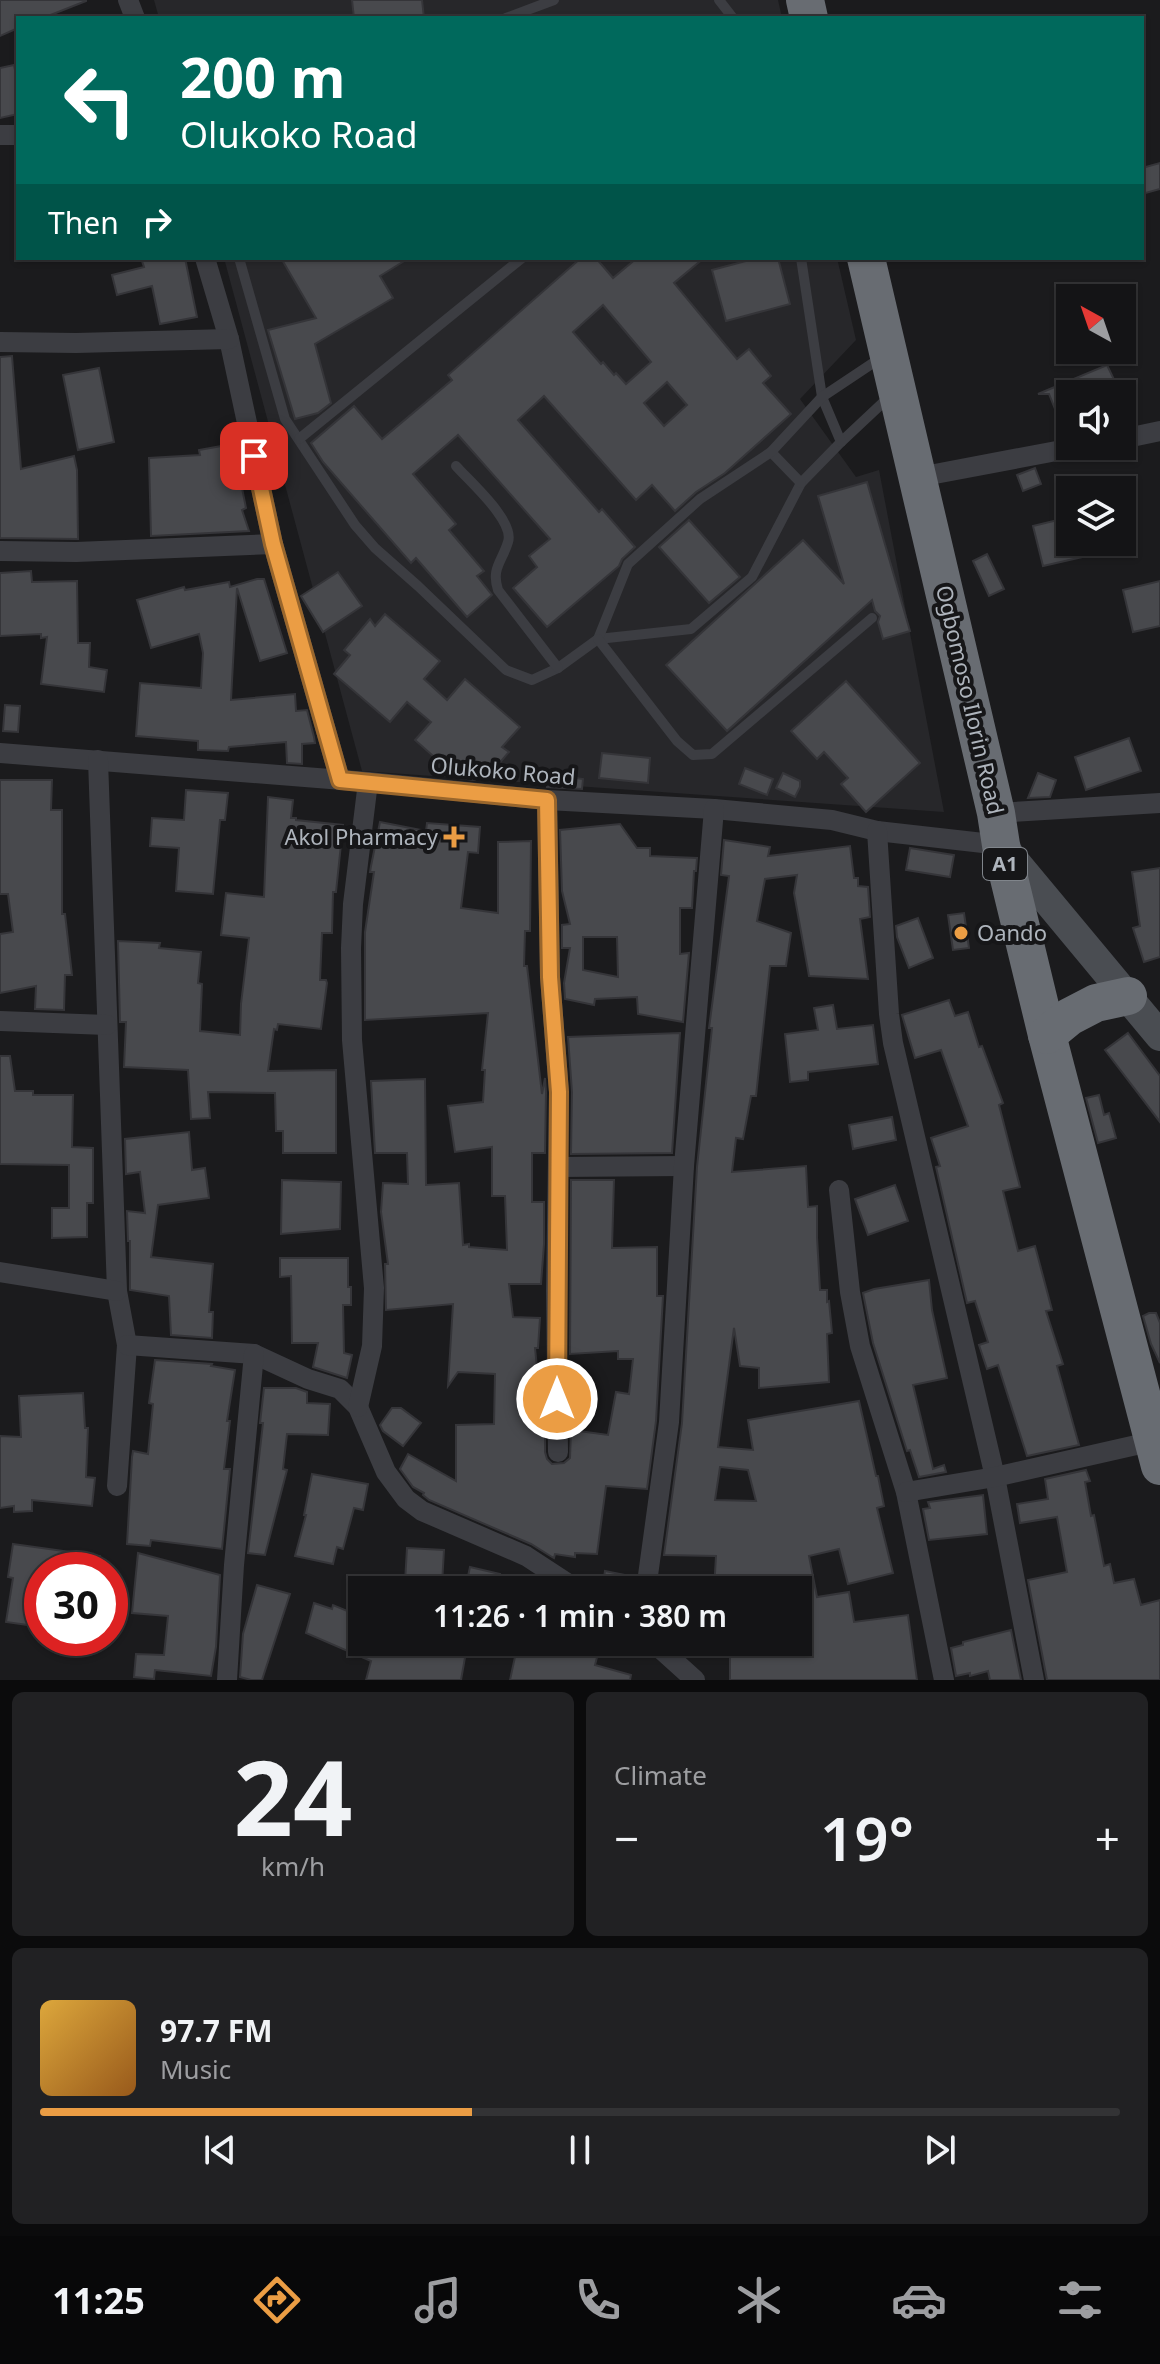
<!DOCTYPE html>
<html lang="en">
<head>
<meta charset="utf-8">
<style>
	body { margin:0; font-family:"Noto Sans",sans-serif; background:#212123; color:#f1f3f6; height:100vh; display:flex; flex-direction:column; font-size:30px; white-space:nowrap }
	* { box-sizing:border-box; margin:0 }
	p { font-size:26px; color:#9d9ea1 }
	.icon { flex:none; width:44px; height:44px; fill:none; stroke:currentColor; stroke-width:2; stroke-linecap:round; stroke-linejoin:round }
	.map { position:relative; height:1680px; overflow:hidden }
	.details { display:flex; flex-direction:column; gap:12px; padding:12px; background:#0b0b0c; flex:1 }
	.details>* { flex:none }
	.guide { position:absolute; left:16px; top:16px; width:1128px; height:244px; border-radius:0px; box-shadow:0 2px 6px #0004,0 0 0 2px #333335; background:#00695c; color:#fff; overflow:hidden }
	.needle { width:52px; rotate:320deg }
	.fabs { position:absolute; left:1056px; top:284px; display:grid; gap:16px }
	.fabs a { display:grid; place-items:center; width:80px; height:80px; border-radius:0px; background:#141416; box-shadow:0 2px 6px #0004,0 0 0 2px #333335; font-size:40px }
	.speed { position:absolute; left:24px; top:1552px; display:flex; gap:16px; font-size:40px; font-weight:700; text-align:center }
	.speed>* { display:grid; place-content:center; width:104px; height:104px; border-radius:50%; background:#141416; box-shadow:0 2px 6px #0004,0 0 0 2px #333335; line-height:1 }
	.speed .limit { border:12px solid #d22; background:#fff; color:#111 }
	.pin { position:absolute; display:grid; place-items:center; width:68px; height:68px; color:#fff; margin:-34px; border-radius:16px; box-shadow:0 4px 12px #0006 }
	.me { position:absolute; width:88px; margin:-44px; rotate:0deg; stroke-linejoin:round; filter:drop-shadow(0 0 6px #0008) }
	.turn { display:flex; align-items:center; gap:28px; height:168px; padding:0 32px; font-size:36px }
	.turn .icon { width:104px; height:104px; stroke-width:2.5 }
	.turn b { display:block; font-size:56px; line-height:68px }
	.then { display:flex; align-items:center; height:76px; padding:0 32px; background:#0003; gap:16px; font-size:30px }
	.big { font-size:60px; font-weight:600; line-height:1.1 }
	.details .card { flex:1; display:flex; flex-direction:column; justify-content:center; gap:12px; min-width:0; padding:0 28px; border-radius:12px; background:#212123 }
	.details .dial { align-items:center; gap:0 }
	.dial b { font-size:104px; line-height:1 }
	.song { display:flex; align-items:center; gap:24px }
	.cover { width:96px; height:96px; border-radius:12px; background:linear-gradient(135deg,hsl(40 70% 55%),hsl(30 70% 35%)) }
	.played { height:8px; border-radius:4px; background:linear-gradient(90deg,#eb9d44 40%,#333335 40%) }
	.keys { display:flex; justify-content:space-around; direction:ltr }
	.heat { display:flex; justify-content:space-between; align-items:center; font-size:44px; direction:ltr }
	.details .tiles { flex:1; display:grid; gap:12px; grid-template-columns:1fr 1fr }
	.card:last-child { grid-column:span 2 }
	.trip { position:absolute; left:348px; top:1576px; width:464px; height:80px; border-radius:0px; background:#141416; box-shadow:0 2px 6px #0004,0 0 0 2px #333335; font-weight:600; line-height:80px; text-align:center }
	.tab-bar { display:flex; height:128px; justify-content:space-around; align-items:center; background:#080809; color:#9d9ea1 }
	.tab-bar .icon { width:56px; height:56px }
	.tab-bar .active { color:#eb9d44 }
	.tab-bar b { font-size:36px; color:#f1f3f6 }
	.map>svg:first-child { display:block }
	.built { fill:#27272a }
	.building { fill:#48494d; stroke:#353539; stroke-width:2; fill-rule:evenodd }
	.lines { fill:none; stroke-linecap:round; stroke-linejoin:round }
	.lane { stroke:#3c3d42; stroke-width:10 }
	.street { stroke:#3c3d42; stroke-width:20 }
	.secondary { stroke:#4a4d52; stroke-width:30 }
	.highway { stroke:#686c72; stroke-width:38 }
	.route-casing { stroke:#99662c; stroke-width:20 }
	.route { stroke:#eb9d44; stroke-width:14 }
	.poi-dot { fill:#eb9d44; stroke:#161618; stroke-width:3 }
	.labels { text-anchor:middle; stroke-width:8; stroke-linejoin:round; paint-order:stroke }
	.shield { fill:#161618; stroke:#80858b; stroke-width:2 }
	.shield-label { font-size:20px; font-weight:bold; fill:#aeb4bc }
	.street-label { font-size:22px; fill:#aeb4bc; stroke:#161618 }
	.poi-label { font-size:22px; fill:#aeb4bc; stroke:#161618; text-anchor:end }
</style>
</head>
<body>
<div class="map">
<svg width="1160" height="1680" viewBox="0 0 1160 1680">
	<rect width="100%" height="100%" fill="#1b1b1d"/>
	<g class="built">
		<path d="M154,0H778L782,18H159Z"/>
		<path d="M224,258H837L856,340L800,399L856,477L879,470L944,812L362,771Z"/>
	</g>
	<g class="building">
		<path d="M0,0H86V1L43,18H18V28L0,36Z"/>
		<path d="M352,0H422L424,18H354Z"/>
		<path d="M14,65L18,85V114L0,118V68Z"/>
		<path d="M1160,163V189L1142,194V168Z"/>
		<path d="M141,258H185L197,317L160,324L152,286L117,295L112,275L144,267Z"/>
		<path d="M281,258H409L380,276L393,298L315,344L331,403L318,413L295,419L268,330L316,318Z"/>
		<path d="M581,258H596L613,278L637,258H704L674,283L737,359L749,349L771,376L763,383L791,414L725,473L696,492L675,511L652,485L636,500L544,396L518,420L599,512L602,509L635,547L622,559L619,566L547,627L513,588L537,567L529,556L550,539L458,435L413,474L456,524L449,530L484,571L477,576L492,595L467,617L416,558L411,563L323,462L311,443L354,406L382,439L452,380L448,375ZM603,305L651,362L626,384L616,373L614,375L603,362L601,364L573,332ZM667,382L687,405L664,426L644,403Z"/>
		<path d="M757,258H778L790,304L726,321L712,270Z"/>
		<path d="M12,356L21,469L74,456L77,470L78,539L0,538V357Z"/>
		<path d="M1107,365L1118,388L1104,394H1070V408L1057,414L1049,394H1038Z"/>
		<path d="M99,368L114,442L78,450L63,375Z"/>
		<path d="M227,445L233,480L240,478L246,508L242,510L249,531L151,536L149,458L200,455L199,450Z"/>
		<path d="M1035,468L1041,484L1023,491L1017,475Z"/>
		<path d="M867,482L910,631L883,639L878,622L880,616L875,611L872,600L727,731L666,665L803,540L844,584L818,496Z"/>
		<path d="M1070,517V542H1121L1122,548L1043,566L1033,526Z"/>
		<path d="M689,520L740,577L709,603L659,547Z"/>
		<path d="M987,554L1004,589L989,596L973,561Z"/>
		<path d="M31,571L32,582L77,581L78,643H90L89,667L107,670L104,692L41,684L47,637L41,638V634L0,636V573Z"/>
		<path d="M338,572L362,606L323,632L301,596Z"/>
		<path d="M257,579H264L287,653L260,661L237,588L231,700L295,694L296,711L307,710L314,737L315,743L302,744V764L287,763L286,742L229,747L228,751L198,750V741L136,736L140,683L201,688L203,653L199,634L151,648L137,600L184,587L185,590L229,582L230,587Z"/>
		<path d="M1160,581V626L1133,632L1123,590Z"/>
		<path d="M385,614L440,661L424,679L447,700L465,679L520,727L502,747L509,752L496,767L491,763L475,780L458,778L415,740L431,722L407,702L390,722L334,674L350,655L344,650L370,619L375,626Z"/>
		<path d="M846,681L920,763L866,812L841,784L848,778L824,752L817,759L791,731Z"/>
		<path d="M5,705L20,706L18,732L3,731Z"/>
		<path d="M1129,738L1141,771L1086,790L1075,757Z"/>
		<path d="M602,753L650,758L648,783L599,778Z"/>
		<path d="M745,768L773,779L767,795L739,784Z"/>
		<path d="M783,773L800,781V787L795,797L776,788Z"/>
		<path d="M1038,773L1056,780L1050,797L1028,798Z"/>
		<path d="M549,774L583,779L582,789L547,787Z"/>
		<path d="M0,780H52L51,810H62V914H65L72,975H65L64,1010L35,1009L36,986L0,993V934L13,932L8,894H0Z"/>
		<path d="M186,790L228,793L225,820H220L213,894L176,891L179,848L150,846L152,818L184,820Z"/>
		<path d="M268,797L293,800L291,818H296V820L343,825L336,892H333L332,933H322L320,980H326L327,983L321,1029L278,1024L277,1030L274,1029L268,1071L336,1070V1153H283V1131H276L275,1093L208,1092L210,1118L191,1119L188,1070L124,1067L126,1022H120L118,941L160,943L159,948L201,952L198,983L202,984L200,1031L240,1035L241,1004L249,938L221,935L226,893L264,897Z"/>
		<path d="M380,822L426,831L427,823L480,827L478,853L468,852L461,908L498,913V842L531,841L530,931H525L524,966H527L542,1094L545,1078L546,1092L545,1153H532V1202H544V1244L541,1284H509L513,1317L540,1318L538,1348H535L543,1426L545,1427V1452L547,1459L552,1464L564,1463L570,1458L571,1430L608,1435L616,1392L629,1394L633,1359H618V1351L570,1354L571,1180H614L612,1248L657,1247V1296H663L656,1421L647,1489L606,1486L597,1554L575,1553V1557L555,1554L554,1558L552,1557L531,1544L429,1500L423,1495L424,1493L413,1487L400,1469L408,1454L456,1481V1425L494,1424L495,1374L458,1372L448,1386L453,1304L386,1310L385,1264H388L381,1212L383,1183L408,1184L407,1153H375L371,1081L425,1079L426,1185L459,1183L463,1245L469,1244V1247L507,1250L505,1196H492V1147L455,1152L448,1106L483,1102L485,1070H482L488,1013L365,1020V932L374,872H370L371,866Z"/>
		<path d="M620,824L637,848H650V856L697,858L696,871H694L692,908H680V954L689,953L683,1022L638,1014L637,997L595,999L594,1005L565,999L564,983L570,948H562V925L570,924L562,891L560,830ZM583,937H617L618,977L583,970Z"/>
		<path d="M724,840L770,847L768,856L850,846L854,878H858V886L868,887L870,917L860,919L868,979L809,976L794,893L797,875L765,879L757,921L791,933L786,966H770L756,1096H751L743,1139L736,1138L732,1172L806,1166L808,1207L817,1206V1237L820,1290H827V1302L829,1301L832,1333L827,1334L829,1382L759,1388V1368L740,1366L734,1328L718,1447L753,1450L748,1420L859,1401L876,1476H878L884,1506L877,1508L893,1573L848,1584L839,1549L809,1556L817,1597L849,1592L854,1622L908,1615L917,1680H730V1653L789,1652L787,1642H798V1590H714L716,1556L664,1555L682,1423L697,1167L712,1028H709L729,876L721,875ZM720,1467L748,1470L756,1501L715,1500Z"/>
		<path d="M910,848L954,855L950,877L906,870Z"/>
		<path d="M1160,868V957L1144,962L1133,928L1140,926L1132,872Z"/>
		<path d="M964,913L969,948L953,950L948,915Z"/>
		<path d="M918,918L933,958L909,968L897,937L896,926Z"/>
		<path d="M949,1000L955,1016L968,1012L979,1047L982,1046L1003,1103L999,1105L1020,1187L1003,1191L1018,1251L1035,1246L1052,1310L1046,1311L1063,1364L1057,1366L1079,1445L1027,1456L998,1365L987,1369L979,1345L988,1342L975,1301L967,1303L936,1167L940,1166L931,1138L968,1126L941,1050L915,1058L902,1015Z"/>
		<path d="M833,1005L837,1029L873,1025L878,1064L808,1072V1080L790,1082L785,1034L818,1030L814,1008Z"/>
		<path d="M680,1033L672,1153L571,1154L572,1092L568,1037Z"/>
		<path d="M1128,1033L1160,1076V1122L1105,1050Z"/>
		<path d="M0,1056H10L15,1091H33V1095H73L72,1147L93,1148V1203H87V1237L52,1238V1208H69V1165L0,1164Z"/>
		<path d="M1099,1095L1104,1115L1109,1113L1116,1138L1098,1143L1086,1098Z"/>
		<path d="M892,1117L896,1140L853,1149L849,1125Z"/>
		<path d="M189,1132L192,1170L205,1168L209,1198L158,1205L151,1257L213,1264L209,1312H213L212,1338L171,1335L169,1296L130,1290V1241H128L127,1211L145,1213L140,1172L126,1174L125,1139Z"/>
		<path d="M282,1180L341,1182L340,1229L281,1234Z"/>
		<path d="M895,1185L908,1221L868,1235L855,1199Z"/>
		<path d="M280,1258H348V1287H351V1305H343L344,1353L352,1355L347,1378L313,1367L318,1343H292L291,1276L280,1277Z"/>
		<path d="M929,1280L932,1310L947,1378L913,1385L933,1469L944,1465L946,1472L919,1477L910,1450L907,1451L873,1343L863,1293L874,1289Z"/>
		<path d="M1149,1313H1156L1160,1323V1363L1151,1344L1143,1316Z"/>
		<path d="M155,1360L212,1364L211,1366L235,1370L227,1421H230L224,1469H230L222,1549L151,1540L150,1546L127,1544L132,1457L133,1451L148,1454L153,1404L149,1403Z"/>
		<path d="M264,1388H296L307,1392V1403L330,1404L328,1435L287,1434L283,1469L287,1470L265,1555L248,1553L263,1423H260Z"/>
		<path d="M83,1393L85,1428H88L86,1477L95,1478L92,1506L32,1500V1511L14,1512V1506L0,1508V1436L21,1437L19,1396Z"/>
		<path d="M392,1408H401L421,1423L403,1446L383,1431L380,1425Z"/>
		<path d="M1086,1470L1090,1481L1085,1482L1091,1516L1094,1515L1104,1566L1110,1564L1114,1583L1134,1579L1141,1605L1160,1600V1680H1047L1028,1580L1067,1572L1057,1517L1020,1523L1017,1504L1048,1499L1045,1479Z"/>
		<path d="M312,1474L368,1484L363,1510L354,1508L343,1549L337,1547L333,1564L295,1556L306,1515H304Z"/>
		<path d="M983,1495L987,1534L929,1540L923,1509L930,1508L928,1502Z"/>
		<path d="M13,1544L100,1556L98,1570H42V1627L6,1622L13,1578L8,1577Z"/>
		<path d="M407,1548L444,1550L442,1584L405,1582Z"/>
		<path d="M138,1553L220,1575L216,1647L211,1676L155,1670L154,1679L134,1677L136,1654L164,1655L168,1616L132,1613Z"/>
		<path d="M470,1567L500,1574L496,1590H465Z"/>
		<path d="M605,1571L635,1577L633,1590H602Z"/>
		<path d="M257,1585L290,1594L262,1680H251L240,1677L243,1634Z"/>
		<path d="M314,1603L332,1609L333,1605L362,1617L354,1642H423V1644L439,1647L438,1653L449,1654L450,1649L466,1652L461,1680H366L371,1661L306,1633Z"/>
		<path d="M1011,1630L1021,1680H990L988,1671L970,1676V1673L956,1676L951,1648L963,1645V1642Z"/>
		<path d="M566,1642H601L595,1665L631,1675L630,1680H510L518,1643L564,1653Z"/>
	</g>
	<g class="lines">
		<g class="lane">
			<path d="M719,0L733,18"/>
			<path d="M506,18L554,0"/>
			<path d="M239,258L285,419L355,525L375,548L418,586L506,670L532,680L558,668L598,639L691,629L752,577L801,483L841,442L890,396"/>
			<path d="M801,258L822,397L841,442"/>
			<path d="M299,439L522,258"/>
			<path d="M771,452L801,483"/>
			<path d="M456,466C470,482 515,521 508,542C502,562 491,568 498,590L558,668"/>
			<path d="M598,639L628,564L700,499L771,452L822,397L882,357"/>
			<path d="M598,639L677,741L693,755L712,754L872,618"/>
		</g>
		<g class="street">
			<path d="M128,0L135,18"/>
			<path d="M0,135H18"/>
			<path d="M205,258L229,339L273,544L340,780"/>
			<path d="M0,342L76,343L229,339"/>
			<path d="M1122,439L1160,431"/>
			<path d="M919,477L1083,446"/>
			<path d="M0,551L76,552L273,544"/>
			<path d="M0,753L368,782L547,800L714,809L832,820L877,831L1001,845"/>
			<path d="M98,760L117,1291L127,1345L117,1486"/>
			<path d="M547,800L550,977L559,1092L556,1291L558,1452"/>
			<path d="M996,813L1160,803"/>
			<path d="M877,831L889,1014L893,1043L995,1477L1034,1680"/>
			<path d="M0,1021L107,1025"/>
			<path d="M558,1167L684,1166"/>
			<path d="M839,1190L850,1292L860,1346L906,1492L944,1680"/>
			<path d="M0,1272L117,1291"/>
			<path d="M127,1345L254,1354L308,1379L340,1389L358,1407L386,1472L406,1499L422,1511L526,1556L578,1590"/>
			<path d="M358,1407L372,1346L374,1288L352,1040L351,948L353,904L368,782"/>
			<path d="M906,1492L995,1477L1154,1441"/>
			<path d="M646,1590L669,1422L684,1166L714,809"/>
			<path d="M653,1642L695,1680"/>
			<path d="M227,1680L234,1565L254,1354"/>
		</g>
		<path class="secondary" d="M1002,846L1160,1036"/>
		<g class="highway">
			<path d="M805,0L809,18"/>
			<path d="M866,258L996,813L1001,845L1047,1035L1160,1466"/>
			<path d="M1047,1035L1069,1017L1096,1003L1128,996"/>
		</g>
	</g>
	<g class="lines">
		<defs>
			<path id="route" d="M254,456L273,544L340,780L547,800L550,977L559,1092L557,1399"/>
		</defs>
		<use href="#route" class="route-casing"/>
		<use href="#route" class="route"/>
	</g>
	<g class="poi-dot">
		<path d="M450 825h8v8h8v8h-8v8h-8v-8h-8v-8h8z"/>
		<circle cx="961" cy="933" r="8"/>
	</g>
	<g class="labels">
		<rect class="shield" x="983" y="848" width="44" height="32" rx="6"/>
		<g class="shield-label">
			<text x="1005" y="871">A1</text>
		</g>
		<g class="street-label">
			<text transform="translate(970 700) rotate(77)" y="8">Ogbomoso Ilorin Road</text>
			<text transform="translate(503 771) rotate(5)" y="8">Olukoko Road</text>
		</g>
		<g class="poi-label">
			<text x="438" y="845">Akol Pharmacy</text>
			<text x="977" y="941" text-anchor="start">Oando</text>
		</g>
	</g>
</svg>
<div class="fabs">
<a><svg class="needle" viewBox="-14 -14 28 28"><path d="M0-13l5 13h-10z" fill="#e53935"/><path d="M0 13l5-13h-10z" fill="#9d9ea1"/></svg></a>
<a><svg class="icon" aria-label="sound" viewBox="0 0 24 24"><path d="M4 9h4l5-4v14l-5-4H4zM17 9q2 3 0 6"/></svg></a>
<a><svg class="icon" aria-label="layers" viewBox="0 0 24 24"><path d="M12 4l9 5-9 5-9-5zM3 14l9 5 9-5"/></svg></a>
</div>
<div class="speed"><div class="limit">30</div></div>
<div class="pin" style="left:254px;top:456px;background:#d93025"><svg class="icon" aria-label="arrive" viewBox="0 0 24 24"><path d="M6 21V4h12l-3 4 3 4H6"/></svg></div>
<svg class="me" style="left:557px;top:1399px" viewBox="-20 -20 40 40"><circle r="17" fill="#eb9d44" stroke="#fff" stroke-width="3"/><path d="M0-11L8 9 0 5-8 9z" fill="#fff"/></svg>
<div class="trip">11:26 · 1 min · 380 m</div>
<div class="guide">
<div class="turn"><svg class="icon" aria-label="left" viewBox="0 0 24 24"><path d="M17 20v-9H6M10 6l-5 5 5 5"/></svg><div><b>200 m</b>Olukoko Road</div></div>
<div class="then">Then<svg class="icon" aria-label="right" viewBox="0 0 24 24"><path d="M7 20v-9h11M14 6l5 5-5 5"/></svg></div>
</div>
</div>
<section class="details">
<div class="tiles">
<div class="card dial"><b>24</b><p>km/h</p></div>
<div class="card"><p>Climate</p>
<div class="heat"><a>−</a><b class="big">19°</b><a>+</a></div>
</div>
<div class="card">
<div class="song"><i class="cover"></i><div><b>97.7 FM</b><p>Music</p></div></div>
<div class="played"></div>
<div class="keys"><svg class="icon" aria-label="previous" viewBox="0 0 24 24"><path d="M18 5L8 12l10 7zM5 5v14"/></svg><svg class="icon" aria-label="pause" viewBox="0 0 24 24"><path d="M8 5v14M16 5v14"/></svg><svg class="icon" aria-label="next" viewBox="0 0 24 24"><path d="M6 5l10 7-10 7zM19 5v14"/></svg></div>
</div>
</div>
</section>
<nav class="tab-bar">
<b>11:25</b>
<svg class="icon active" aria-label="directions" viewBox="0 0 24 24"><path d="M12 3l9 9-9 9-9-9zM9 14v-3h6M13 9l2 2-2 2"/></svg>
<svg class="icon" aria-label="music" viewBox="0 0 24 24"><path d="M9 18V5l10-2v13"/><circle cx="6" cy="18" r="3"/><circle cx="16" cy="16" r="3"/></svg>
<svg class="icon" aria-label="phone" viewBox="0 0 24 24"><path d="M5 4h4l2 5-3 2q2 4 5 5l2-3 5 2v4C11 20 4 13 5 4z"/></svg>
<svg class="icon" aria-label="climate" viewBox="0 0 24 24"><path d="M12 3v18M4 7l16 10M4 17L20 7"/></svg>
<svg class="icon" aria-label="car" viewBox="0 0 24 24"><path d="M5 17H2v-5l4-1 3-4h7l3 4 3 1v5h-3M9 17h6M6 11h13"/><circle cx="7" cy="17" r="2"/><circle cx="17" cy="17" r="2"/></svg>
<svg class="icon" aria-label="filters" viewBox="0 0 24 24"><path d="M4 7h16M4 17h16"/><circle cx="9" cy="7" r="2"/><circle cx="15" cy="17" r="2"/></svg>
</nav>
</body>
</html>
